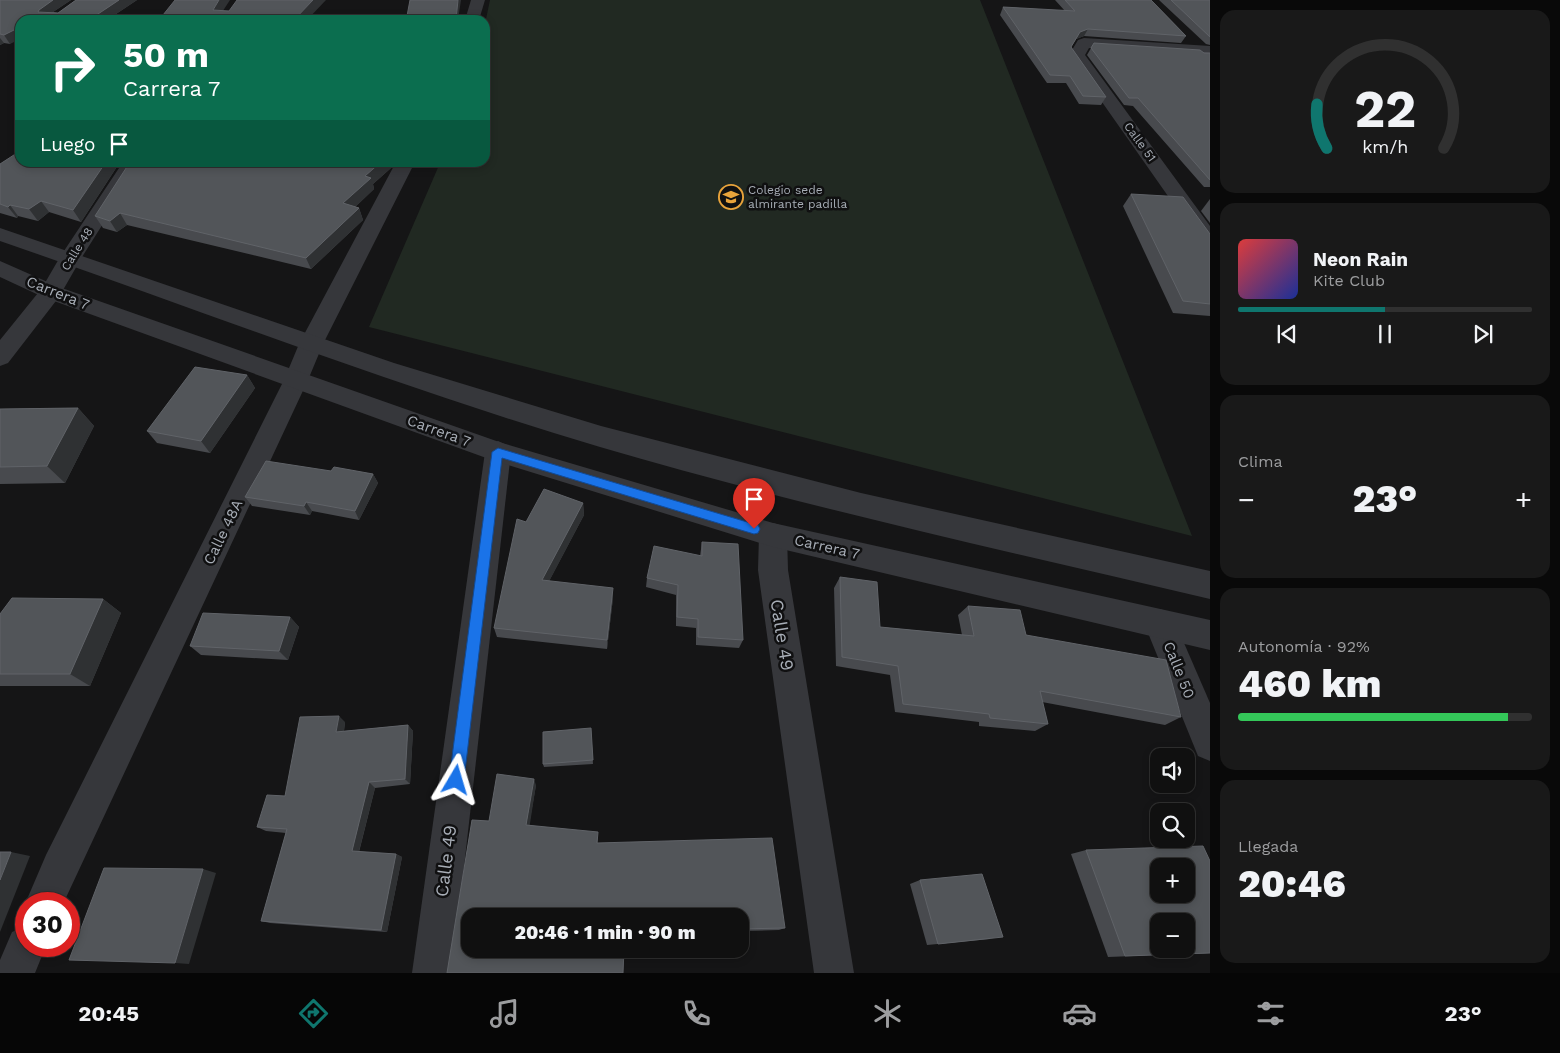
<!DOCTYPE html>
<html lang="es">
<head>
<meta charset="utf-8">
<style>
	body { margin:0; font-family:"Work Sans",sans-serif; background:#191919; color:#f1f3f6; height:100vh; display:flex; flex-direction:column; font-size:19px; white-space:nowrap }
	* { box-sizing:border-box; margin:0 }
	p { font-size:16px; color:#9c9d9f }
	.icon { flex:none; width:28px; height:28px; fill:none; stroke:currentColor; stroke-width:2; stroke-linecap:round; stroke-linejoin:round }
	.map { position:relative; flex:1; overflow:hidden }
	.panel { display:flex; flex-direction:column; gap:10px; padding:10px; background:#090909; width:350px }
	.panel>* { flex:none }
	.banner { position:absolute; left:15px; top:15px; width:475px; height:152px; border-radius:15px; box-shadow:0 2px 8px #0003,0 0 0 1px #303030; background:#0b6e4f; color:#fff; overflow:hidden }
	.tools { position:absolute; left:1150px; top:748px; display:grid; gap:10px }
	.tools a { display:grid; place-items:center; width:45px; height:45px; border-radius:10px; background:#101010; box-shadow:0 2px 8px #0003,0 0 0 1px #303030; font-size:25px }
	.speed { position:absolute; left:15px; top:892px; display:flex; gap:10px; font-size:25px; font-weight:700; text-align:center }
	.speed>* { display:grid; place-content:center; width:65px; height:65px; border-radius:50%; background:#101010; box-shadow:0 2px 8px #0003,0 0 0 1px #303030; line-height:1 }
	.speed .limit { border:8px solid #d22; background:#fff; color:#111 }
	.pin { position:absolute; display:grid; place-items:center; width:42px; height:42px; color:#fff; margin:-51px -21px; border-radius:50% 50% 50% 0; rotate:-45deg; box-shadow:0 0 5px #0007 }
	.pin .icon { rotate:45deg }
	.me { position:absolute; width:55px; margin:-28px; rotate:7deg; stroke-linejoin:round; filter:drop-shadow(0 0 4px #0008) }
	.turn { display:flex; align-items:center; gap:18px; height:105px; padding:0 25px; font-size:22px }
	.turn .icon { width:65px; height:65px; stroke-width:2.5 }
	.turn b { display:block; font-size:35px; line-height:42px }
	.then { display:flex; align-items:center; height:48px; padding:0 25px; background:#0003; gap:10px; font-size:19px }
	.big { font-size:38px; font-weight:800; line-height:1.1 }
	.panel .widget { flex:1; display:flex; flex-direction:column; justify-content:center; gap:8px; min-width:0; padding:0 18px; border-radius:15px; background:#191919 }
	.panel .dial { align-items:center; gap:0 }
	.dial svg { height:130px; overflow:visible; fill:none; stroke:#303030; stroke-width:7; stroke-linecap:round; text-anchor:middle }
	.dial text { fill:#f1f3f6; stroke:none }
	.song { display:flex; align-items:center; gap:15px }
	.cover { width:60px; height:60px; border-radius:8px; background:linear-gradient(135deg,hsl(0 70% 55%),hsl(230 70% 35%)) }
	.played { height:5px; border-radius:2px; background:linear-gradient(90deg,#0f766e 50%,#303030 50%) }
	.keys { display:flex; justify-content:space-around; direction:ltr }
	.heat { display:flex; justify-content:space-between; align-items:center; font-size:28px; direction:ltr }
	.charge { height:8px; border-radius:4px; background:linear-gradient(90deg,#34c759 92%,#303030 0) }
	.trip { position:absolute; left:461px; top:908px; width:288px; height:50px; border-radius:15px; background:#101010; box-shadow:0 2px 8px #0003,0 0 0 1px #303030; font-weight:800; line-height:50px; text-align:center }
	.tab-bar { display:flex; height:80px; justify-content:space-around; align-items:center; background:#060606; color:#9c9d9f }
	.tab-bar .icon { width:35px; height:35px }
	.tab-bar .selected { color:#0f766e }
	.tab-bar b { font-size:22px; color:#f1f3f6 }
	main { display:flex; flex:1; min-height:0 }
	.map>svg:first-child { display:block }
	.green { fill:#212922 }
	.lines { fill:none; stroke-linecap:round; stroke-linejoin:round }
	.minor { fill:#36373b; fill-rule:evenodd }
	.tertiary { fill:#36373b; fill-rule:evenodd }
	.wall { fill:#484a4e }
	.shaded-wall { fill:#2f3133 }
	.building { fill:#525559; stroke:#606368; fill-rule:evenodd }
	.route { fill:#1a73e8; stroke:#114b97 }
	.labels { text-anchor:middle; stroke-width:5; stroke-linejoin:round; paint-order:stroke }
	.far-street-label { font-size:12px; fill:#a7adb6; stroke:#101011 }
	.far-poi-label { font-size:12px; fill:#a7adb6; stroke:#101011; text-anchor:start }
	.street-label { font-size:15px; fill:#a7adb6; stroke:#101011 }
	.near-street-label { font-size:18px; fill:#a7adb6; stroke:#101011 }
</style>
</head>
<body>
<main>
<div class="map">
<svg width="1210" height="973" viewBox="0 0 1210 973">
	<rect width="100%" height="100%" fill="#151516"/>
	<path class="green" d="M490,0H980L1192,536L369,327L440,163L485,162V24Z"/>
	<g class="lines">
		<g class="minor">
			<path d="M471,0H485L479,20H465Z"/>
			<path d="M1084,38L1210,46V56L1089,48L1085,55L1210,226V248L1203,246L1069,55L1078,40Z"/>
			<path d="M123,162H142L82,257L59,297L8,363L0,366V340L42,288L60,257Z"/>
			<path d="M396,162H415L323,344L308,380L63,904H26V908L25,904L46,855L284,380L299,344Z"/>
			<path d="M498,441L507,445L511,452L452,973H412L485,452L489,445Z"/>
			<path d="M773,523L783,526L787,535L788,570L854,973H814L758,570L759,535L763,526Z"/>
			<path d="M1160,609L1171,613L1210,703V761L1198,756L1144,623L1149,613Z"/>
			<path d="M26,926V946H46L35,973H0V960L12,932Z"/>
		</g>
		<g class="tertiary">
			<path d="M0,228L394,363L601,426L861,493L1210,571V599C1006,551 801,506 600,447C397,387 200,310 0,241Z"/>
			<path d="M0,261L59,287L502,443L773,523L1210,620V650L773,547L489,459L43,297L0,277Z"/>
		</g>
	</g>
	<g class="wall">
		<path d="M0,0H71L53,12L58,13L76,0H137L107,20H20L10,44L4,43L0,45Z"/>
		<path d="M1055,0H1151L1186,36L1181,43L1084,36L1076,39L1071,47L1106,97L1101,105L1079,104L1066,83H1047L1000,15L1003,7L1065,11Z"/>
		<path d="M1159,0H1210V45L1206,44Z"/>
		<path d="M1094,43L1210,53V187H1204L1133,106L1124,105L1087,55Z"/>
		<path d="M120,162L81,222L49,212L38,221L18,216L17,218L0,213V164Z"/>
		<path d="M391,168L373,184L374,189L355,207L359,208L363,220L311,269L127,225L117,232L103,228L95,216Z"/>
		<path d="M1131,194L1210,234V316L1173,313L1123,206Z"/>
		<path d="M1210,199V223L1201,211Z"/>
		<path d="M247,375L255,388L210,453L157,443L147,431Z"/>
		<path d="M78,408L94,426L65,483L0,484V409Z"/>
		<path d="M331,471L373,474L378,483L359,520L312,511L310,515L252,506L245,497Z"/>
		<path d="M583,503L584,515L549,581L613,598L607,649L497,637L494,628L526,522Z"/>
		<path d="M702,542L743,640L739,648L696,645V628L676,626V595L646,587L647,578L700,556Z"/>
		<path d="M840,577L880,627L962,635L958,615L968,606L1026,635L1181,717L1165,725L1042,702L1048,724L1035,731L979,726V722L895,712L890,675L836,666L834,588Z"/>
		<path d="M103,599L121,613L90,686H0V614Z"/>
		<path d="M290,617L299,627L288,660L201,655L190,646Z"/>
		<path d="M345,722L344,731L408,725L413,731L410,784L375,788L359,852L396,854L402,857L387,932L270,923L261,921L286,833L266,831L257,827L285,796Z"/>
		<path d="M591,728L593,764L544,767L543,764Z"/>
		<path d="M536,785L529,825L598,837L597,843L785,928L779,930L740,931V916L489,821Z"/>
		<path d="M1086,850L1210,861V953L1108,957L1071,854Z"/>
		<path d="M920,880L990,939L927,945L910,884Z"/>
	</g>
	<g class="shaded-wall">
		<path d="M53,0H71L44,18L38,12L39,10Z"/>
		<path d="M119,0H137L107,20H89Z"/>
		<path d="M219,0H230L217,20L213,10Z"/>
		<path d="M313,0H326L307,20H294Z"/>
		<path d="M458,0H461L458,20H456Z"/>
		<path d="M20,27V39L10,44L4,35Z"/>
		<path d="M1088,29L1084,36L1076,39L1067,54L1080,32Z"/>
		<path d="M0,38L4,43L0,45Z"/>
		<path d="M106,162H120L81,222L73,210Z"/>
		<path d="M381,162H394L391,168L373,184L374,189L347,215L343,203L365,176Z"/>
		<path d="M41,201L49,212L38,221L29,209Z"/>
		<path d="M10,205L18,216L17,218L8,207Z"/>
		<path d="M359,208L363,220L311,269L306,258Z"/>
		<path d="M120,213L127,225L117,232L110,221Z"/>
		<path d="M247,375L255,388L210,453L201,441Z"/>
		<path d="M78,408L94,426L65,483L47,466Z"/>
		<path d="M373,474L378,483L359,520L355,511Z"/>
		<path d="M306,502L312,511L310,515L304,506Z"/>
		<path d="M583,503L584,515L544,591L542,580Z"/>
		<path d="M613,588V598L607,649V640Z"/>
		<path d="M103,599L121,613L90,686L70,674Z"/>
		<path d="M290,617L299,627L288,660L279,651Z"/>
		<path d="M339,716L345,722L343,738L336,732Z"/>
		<path d="M408,725L413,731L410,784L405,779Z"/>
		<path d="M534,779L536,785L529,830L526,825Z"/>
		<path d="M369,782L375,788L358,855L352,851Z"/>
		<path d="M11,852L30,856L0,932V880Z"/>
		<path d="M396,854L402,857L387,932L381,930Z"/>
		<path d="M203,869L216,873L189,964L175,963Z"/>
	</g>
	<g class="building">
		<path d="M0,0H53L39,10L38,12L58,13L76,0H119L89,20H20V27L4,35L0,34Z"/>
		<path d="M175,0H219L213,10L229,11L237,0H313L294,20H159Z"/>
		<path d="M410,0H458L456,20H402L407,16Z"/>
		<path d="M1065,0H1151L1186,36L1088,29L1080,32L1071,47L1106,97L1083,96L1070,76L1050,75L1003,7L1075,11Z"/>
		<path d="M1171,0H1210V37Z"/>
		<path d="M1094,43L1200,50L1204,53H1210V180L1138,98H1129L1091,48Z"/>
		<path d="M20,151V162H106L73,210L41,201L29,209L10,205L8,207L0,204V164Z"/>
		<path d="M130,162H381L365,176L371,178L343,203L359,208L306,258L120,213L110,221L95,216Z"/>
		<path d="M1131,194L1183,197L1210,234V304L1183,301Z"/>
		<path d="M195,367L247,375L201,441L147,431Z"/>
		<path d="M78,408L47,466L0,467V409Z"/>
		<path d="M266,461L331,471L334,467L373,474L355,511L306,502L304,506L245,497Z"/>
		<path d="M544,489L583,503L542,580L613,588L607,640L494,628L517,519L526,522Z"/>
		<path d="M702,542L738,544L743,640L698,637V619L677,617L678,585L647,578L654,546L702,556Z"/>
		<path d="M840,577L877,582L880,627L974,636L968,606L1020,610L1026,635L1166,660L1181,717L1040,691L1048,724L990,718L989,714L903,704L898,666L842,657Z"/>
		<path d="M12,598L103,599L70,674H0V614Z"/>
		<path d="M203,613L290,617L279,651L190,646Z"/>
		<path d="M339,716L336,732L408,725L405,779L369,782L352,851L396,854L381,930L261,921L287,829L257,827L267,795L285,796L300,717Z"/>
		<path d="M591,728L593,760L543,764V732Z"/>
		<path d="M497,774L534,779L526,825L598,832L597,843L772,838L785,928L740,929V916H470V949H624L623,973H447L472,820L489,821Z"/>
		<path d="M1203,846L1210,861V953L1125,956L1086,850ZM1159,866H1186V894H1159ZM1159,921H1186V949H1159Z"/>
		<path d="M0,852H11L0,880Z"/>
		<path d="M104,868L203,869L175,963L69,960Z"/>
		<path d="M982,874L1003,937L938,944L920,880Z"/>
	</g>
	<path class="route" d="M498,448L754,524L758,525L760,529L758,533L754,534L502,458L464,780L462,785L456,787L451,785L449,780L492,452Z"/>
	<defs>
		<symbol id="school-ring" viewBox="-11 -11 22 22"><circle r="9.5" fill="#101011" stroke="#e8a33b" stroke-width="1.5"/><path d="M0-5L7-2L0 1L-7-2ZM-4 1L0 2.5L4 1V4Q0 6-4 4Z" fill="#e8a33b"/></symbol>
	</defs>
	<g fill-rule="evenodd">
		<use href="#school-ring" x="717" y="183" width="28" height="28"/>
	</g>
	<g class="labels">
		<g class="far-street-label">
			<text transform="translate(1140 142) rotate(54)" y="4">Calle 51</text>
			<text transform="translate(77 249) rotate(-58)" y="4">Calle 48</text>
		</g>
		<g class="far-poi-label">
			<text x="748" y="194">Colegio sede<tspan x="748" dy="14">almirante padilla</tspan></text>
		</g>
		<g class="street-label">
			<text transform="translate(58 293) rotate(22)" y="5">Carrera 7</text>
			<text transform="translate(439 431) rotate(20)" y="5">Carrera 7</text>
			<text transform="translate(223 532) rotate(-64)" y="5">Calle 48A</text>
			<text transform="translate(827 547) rotate(13)" y="5">Carrera 7</text>
			<text transform="translate(1179 670) rotate(68)" y="5">Calle 50</text>
		</g>
		<g class="near-street-label">
			<text transform="translate(782 635) rotate(81)" y="6">Calle 49</text>
			<text transform="translate(446 861) rotate(-83)" y="6">Calle 49</text>
		</g>
	</g>
</svg>
<div class="tools">
<a><svg class="icon" aria-label="sound" viewBox="0 0 24 24"><path d="M4 9h4l5-4v14l-5-4H4zM17 9q2 3 0 6"/></svg></a>
<a><svg class="icon" aria-label="search" viewBox="0 0 24 24"><circle cx="10" cy="10" r="6"/><path d="M15 15l6 6"/></svg></a>
<a>+</a>
<a>−</a>
</div>
<div class="speed"><div class="limit">30</div></div>
<div class="pin" style="left:754px;top:529px;background:#d93025"><svg class="icon" aria-label="arrive" viewBox="0 0 24 24"><path d="M6 21V4h12l-3 4 3 4H6"/></svg></div>
<svg class="me" style="left:456px;top:780px" viewBox="-20 -20 40 40"><path d="M0-17L14 15 0 8-14 15z" fill="#1a73e8" stroke="#fff" stroke-width="4"/></svg>
<div class="trip">20:46 · 1 min · 90 m</div>
<div class="banner">
<div class="turn"><svg class="icon" aria-label="right" viewBox="0 0 24 24"><path d="M7 20v-9h11M14 6l5 5-5 5"/></svg><div><b>50 m</b>Carrera 7</div></div>
<div class="then">Luego<svg class="icon" aria-label="arrive" viewBox="0 0 24 24"><path d="M6 21V4h12l-3 4 3 4H6"/></svg></div>
</div>
</div>
<section class="panel">
<div class="widget dial"><svg viewBox="0 0 100 80">
<path d="M14 69A42 42 0 1 1 86 69"/>
<path d="M14 69A42 42 0 0 1 8 42" stroke="#0f766e"/>
<text x="50" y="56" font-size="32" font-weight="700">22</text>
<text x="50" y="72" font-size="11">km/h</text>
</svg></div>
<div class="widget">
<div class="song"><i class="cover"></i><div><b>Neon Rain</b><p>Kite Club</p></div></div>
<div class="played"></div>
<div class="keys"><svg class="icon" aria-label="previous" viewBox="0 0 24 24"><path d="M18 5L8 12l10 7zM5 5v14"/></svg><svg class="icon" aria-label="pause" viewBox="0 0 24 24"><path d="M8 5v14M16 5v14"/></svg><svg class="icon" aria-label="next" viewBox="0 0 24 24"><path d="M6 5l10 7-10 7zM19 5v14"/></svg></div>
</div>
<div class="widget"><p>Clima</p>
<div class="heat"><a>−</a><b class="big">23°</b><a>+</a></div>
</div>
<div class="widget"><p>Autonomía · 92%</p><b class="big">460 km</b><div class="charge"></div></div>
<div class="widget"><p>Llegada</p><b class="big">20:46</b></div>
</section>
</main>
<nav class="tab-bar">
<b>20:45</b>
<svg class="icon selected" aria-label="directions" viewBox="0 0 24 24"><path d="M12 3l9 9-9 9-9-9zM9 14v-3h6M13 9l2 2-2 2"/></svg>
<svg class="icon" aria-label="music" viewBox="0 0 24 24"><path d="M9 18V5l10-2v13"/><circle cx="6" cy="18" r="3"/><circle cx="16" cy="16" r="3"/></svg>
<svg class="icon" aria-label="phone" viewBox="0 0 24 24"><path d="M5 4h4l2 5-3 2q2 4 5 5l2-3 5 2v4C11 20 4 13 5 4z"/></svg>
<svg class="icon" aria-label="climate" viewBox="0 0 24 24"><path d="M12 3v18M4 7l16 10M4 17L20 7"/></svg>
<svg class="icon" aria-label="car" viewBox="0 0 24 24"><path d="M5 17H2v-5l4-1 3-4h7l3 4 3 1v5h-3M9 17h6M6 11h13"/><circle cx="7" cy="17" r="2"/><circle cx="17" cy="17" r="2"/></svg>
<svg class="icon" aria-label="filters" viewBox="0 0 24 24"><path d="M4 7h16M4 17h16"/><circle cx="9" cy="7" r="2"/><circle cx="15" cy="17" r="2"/></svg>
<b>23°</b>
</nav>
</body>
</html>
